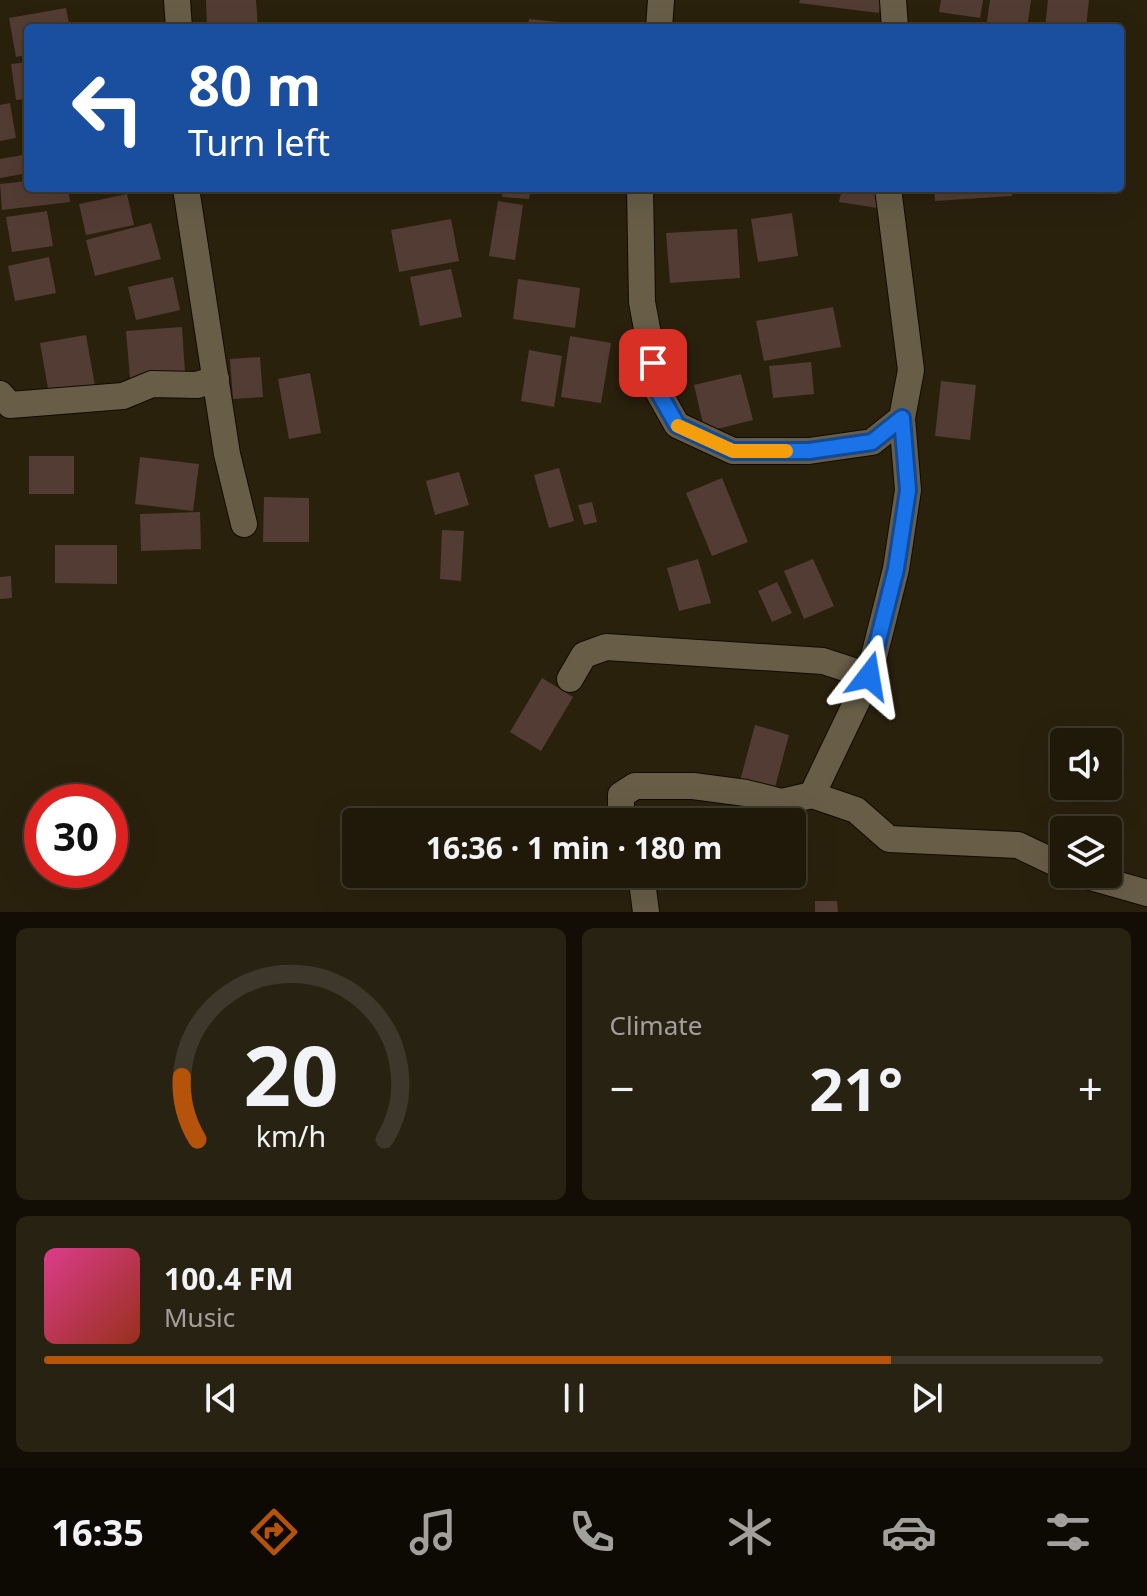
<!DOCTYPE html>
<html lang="en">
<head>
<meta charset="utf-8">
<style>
	body { margin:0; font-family:"Noto Sans",sans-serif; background:#282213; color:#f1f3f6; height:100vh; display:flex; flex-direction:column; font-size:30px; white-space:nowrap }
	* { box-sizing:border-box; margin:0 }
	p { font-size:26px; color:#a2a09c }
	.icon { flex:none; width:44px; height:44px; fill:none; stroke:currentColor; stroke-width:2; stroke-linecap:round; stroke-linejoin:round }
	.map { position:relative; height:912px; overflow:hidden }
	.side { display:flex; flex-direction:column; gap:16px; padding:16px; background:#120e06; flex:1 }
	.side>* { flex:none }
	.banner { position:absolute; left:24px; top:24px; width:1100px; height:168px; border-radius:8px; box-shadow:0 8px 32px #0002,0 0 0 2px #3d382b; background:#1a4fa0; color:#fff; overflow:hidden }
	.fabs { position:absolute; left:1050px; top:728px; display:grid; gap:16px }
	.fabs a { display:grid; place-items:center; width:72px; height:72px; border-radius:8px; background:#20190a; box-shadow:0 8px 32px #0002,0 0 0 2px #3d382b; font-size:40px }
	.speed { position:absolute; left:24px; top:784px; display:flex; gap:16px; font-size:40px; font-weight:700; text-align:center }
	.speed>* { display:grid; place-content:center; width:104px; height:104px; border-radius:50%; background:#20190a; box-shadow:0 8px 32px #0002,0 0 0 2px #3d382b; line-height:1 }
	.speed .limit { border:12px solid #d22; background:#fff; color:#111 }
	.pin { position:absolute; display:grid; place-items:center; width:68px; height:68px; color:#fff; margin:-34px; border-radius:16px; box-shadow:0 4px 12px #0006 }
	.me { position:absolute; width:88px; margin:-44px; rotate:14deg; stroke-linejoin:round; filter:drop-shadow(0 0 6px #0008) }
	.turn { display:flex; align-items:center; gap:28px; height:168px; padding:0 32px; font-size:36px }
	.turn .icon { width:104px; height:104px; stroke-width:2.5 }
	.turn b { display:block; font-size:56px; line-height:68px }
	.big { font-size:60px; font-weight:700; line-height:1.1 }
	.side .tile { flex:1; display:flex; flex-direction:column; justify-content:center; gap:12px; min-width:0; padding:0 28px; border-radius:12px; background:#282213 }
	.side .dial { align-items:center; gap:0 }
	.dial svg { height:208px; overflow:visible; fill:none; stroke:#3d382b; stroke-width:7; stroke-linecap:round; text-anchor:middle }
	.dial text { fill:#f1f3f6; stroke:none }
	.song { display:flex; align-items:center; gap:24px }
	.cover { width:96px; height:96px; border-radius:12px; background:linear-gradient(135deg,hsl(330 70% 55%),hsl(10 70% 35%)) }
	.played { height:8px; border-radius:4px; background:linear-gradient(90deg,#b45309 80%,#3d382b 80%) }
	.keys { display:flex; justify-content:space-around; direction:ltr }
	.heat { display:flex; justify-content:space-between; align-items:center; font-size:44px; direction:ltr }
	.side .tiles { flex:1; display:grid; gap:16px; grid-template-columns:1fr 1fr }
	.tile:last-child { grid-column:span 2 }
	.trip { position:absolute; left:342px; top:808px; width:464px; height:80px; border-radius:8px; background:#20190a; box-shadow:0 8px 32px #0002,0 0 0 2px #3d382b; font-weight:700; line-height:80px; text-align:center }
	.tab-bar { display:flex; height:128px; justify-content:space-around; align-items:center; background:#0d0a04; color:#a2a09c }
	.tab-bar .icon { width:56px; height:56px }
	.tab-bar .active { color:#b45309 }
	.tab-bar b { font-size:36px; color:#f1f3f6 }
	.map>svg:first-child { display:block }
	.building { fill:#533c33 }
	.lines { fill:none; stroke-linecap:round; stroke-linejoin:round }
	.minor-casing { stroke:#120a00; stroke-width:28 }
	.minor { stroke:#685e48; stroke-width:26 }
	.route-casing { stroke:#114b97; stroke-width:20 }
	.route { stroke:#1a73e8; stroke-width:14 }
	.slow { stroke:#f59e0b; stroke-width:14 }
</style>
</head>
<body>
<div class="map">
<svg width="1147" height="912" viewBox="0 0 1147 912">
	<rect width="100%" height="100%" fill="#2a210d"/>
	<g class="building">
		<path d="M206,0H256L258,28H207Z"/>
		<path d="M800,0H881L879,13L799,3Z"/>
		<path d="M941,0H983L980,18L939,12Z"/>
		<path d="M990,0H1031L1027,28H986Z"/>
		<path d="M1048,0H1089L1086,28H1045Z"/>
		<path d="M66,8L70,28H28V55L16,57L9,18Z"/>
		<path d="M529,19L579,24L578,28H528Z"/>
		<path d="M28,62V99L16,100L11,64Z"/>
		<path d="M10,103L16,138L0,141V105Z"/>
		<path d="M28,154V173L0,178V159Z"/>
		<path d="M28,181V188H68L70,202L2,210L0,184Z"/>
		<path d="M503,188H531L529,199L502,197Z"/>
		<path d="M842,188H887L884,209L839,202Z"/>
		<path d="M934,188H1011L1012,196L935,201Z"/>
		<path d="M127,194L134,225L86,235L79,204Z"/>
		<path d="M498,201L523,205L515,260L489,256Z"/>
		<path d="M47,211L53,246L12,252L6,217Z"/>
		<path d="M792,213L798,256L758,262L751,219Z"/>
		<path d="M451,219L459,261L399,272L391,230Z"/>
		<path d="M151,223L161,259L95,276L86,240Z"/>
		<path d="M737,229L740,278L670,283L666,233Z"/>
		<path d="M49,257L56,293L15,301L8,266Z"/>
		<path d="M451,269L462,317L420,326L410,277Z"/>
		<path d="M173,277L180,310L136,320L128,287Z"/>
		<path d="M518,279L580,288L575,328L513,319Z"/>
		<path d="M833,307L841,347L764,361L756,321Z"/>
		<path d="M182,327L185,373L130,378L126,331Z"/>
		<path d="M86,335L95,386L49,394L40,343Z"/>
		<path d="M570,336L611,343L601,403L561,397Z"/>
		<path d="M529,350L562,356L554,407L521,401Z"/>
		<path d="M260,357L263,397L233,399L230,359Z"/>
		<path d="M811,362L814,394L773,398L769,366Z"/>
		<path d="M310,373L321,433L289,439L278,379Z"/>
		<path d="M741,374L753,420L705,432L694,385Z"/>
		<path d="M941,381L976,385L970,440L935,436Z"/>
		<rect x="29" y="456" width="45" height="38"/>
		<path d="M140,457L199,464L193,511L135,504Z"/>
		<path d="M559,468L574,521L549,528L534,475Z"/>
		<path d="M459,472L469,505L435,515L426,481Z"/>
		<path d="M722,478L748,542L712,556L686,493Z"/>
		<path d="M264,497L309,498V542H263Z"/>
		<path d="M592,502L597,522L584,525L578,505Z"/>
		<path d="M200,512L201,549L141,551L140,514Z"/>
		<path d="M442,530L464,531L461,581L440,579Z"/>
		<path d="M55,545H117V584L55,583Z"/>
		<path d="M698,559L711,603L679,611L667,568Z"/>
		<path d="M813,559L834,606L804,619L784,571Z"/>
		<path d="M11,576L12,598L0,599V577Z"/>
		<path d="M777,582L792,613L772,622L758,591Z"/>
		<path d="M542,678L573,697L541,751L510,732Z"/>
		<path d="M755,725L789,735L774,791L740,781Z"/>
		<path d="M815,901H837L838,912H815Z"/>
	</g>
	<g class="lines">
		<defs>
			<g id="minor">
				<path d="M177,0L179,28"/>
				<path d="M893,0L895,28"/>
				<path d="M659,28L661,0"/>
				<path d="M186,188L227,454L244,524"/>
				<path d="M640,188L642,302L659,393L677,425L733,451H809L872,442L902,418"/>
				<path d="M0,394L10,405L123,396L152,384L197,385L216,379"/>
				<path d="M570,679L584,655L606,647L823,661L869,676"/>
				<path d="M812,795L856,810L889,839L1018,845L1064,867"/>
				<path d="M621,822V795L635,786H693L746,793L782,802L812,795L869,676L896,569L908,490L902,418L911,370L888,188"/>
				<path d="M641,874L646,912"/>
				<path d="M1080,874L1147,893"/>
			</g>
		</defs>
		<use href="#minor" class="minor-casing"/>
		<use href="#minor" class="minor"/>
	</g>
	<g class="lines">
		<defs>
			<path id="route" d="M653,363L659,393L677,425L733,451H809L872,442L902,418L908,490L896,569L869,676"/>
		</defs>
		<use href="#route" class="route-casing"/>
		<use href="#route" class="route"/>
		<path class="slow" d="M678,426L733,451H786"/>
	</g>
</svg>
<div class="fabs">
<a><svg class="icon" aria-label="sound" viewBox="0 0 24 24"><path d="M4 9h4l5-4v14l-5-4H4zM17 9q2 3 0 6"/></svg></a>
<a><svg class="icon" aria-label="layers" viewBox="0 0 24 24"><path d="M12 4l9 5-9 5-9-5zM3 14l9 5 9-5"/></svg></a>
</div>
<div class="speed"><div class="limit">30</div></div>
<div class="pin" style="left:653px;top:363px;background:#d93025"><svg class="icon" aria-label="arrive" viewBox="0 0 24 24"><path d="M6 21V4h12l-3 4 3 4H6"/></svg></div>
<svg class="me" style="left:869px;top:676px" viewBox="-20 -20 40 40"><path d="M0-17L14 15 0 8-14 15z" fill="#1a73e8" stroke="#fff" stroke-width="4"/></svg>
<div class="trip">16:36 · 1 min · 180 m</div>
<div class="banner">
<div class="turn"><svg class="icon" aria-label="left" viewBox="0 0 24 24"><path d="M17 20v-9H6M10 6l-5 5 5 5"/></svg><div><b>80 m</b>Turn left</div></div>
</div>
</div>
<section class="side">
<div class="tiles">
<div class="tile dial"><svg viewBox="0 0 100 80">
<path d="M14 69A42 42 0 1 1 86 69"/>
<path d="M14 69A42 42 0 0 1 8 45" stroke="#b45309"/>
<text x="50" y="56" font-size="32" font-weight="700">20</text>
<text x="50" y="72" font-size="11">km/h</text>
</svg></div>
<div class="tile"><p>Climate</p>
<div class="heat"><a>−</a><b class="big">21°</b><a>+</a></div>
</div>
<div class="tile">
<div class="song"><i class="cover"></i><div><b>100.4 FM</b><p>Music</p></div></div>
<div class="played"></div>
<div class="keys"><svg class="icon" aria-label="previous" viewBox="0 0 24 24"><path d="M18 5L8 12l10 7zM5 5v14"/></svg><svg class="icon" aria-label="pause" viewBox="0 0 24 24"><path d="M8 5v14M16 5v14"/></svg><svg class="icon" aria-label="next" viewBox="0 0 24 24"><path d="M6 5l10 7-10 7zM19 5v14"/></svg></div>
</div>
</div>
</section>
<nav class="tab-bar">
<b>16:35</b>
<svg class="icon active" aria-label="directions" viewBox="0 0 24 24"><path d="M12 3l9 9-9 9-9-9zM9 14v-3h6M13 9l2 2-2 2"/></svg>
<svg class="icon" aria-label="music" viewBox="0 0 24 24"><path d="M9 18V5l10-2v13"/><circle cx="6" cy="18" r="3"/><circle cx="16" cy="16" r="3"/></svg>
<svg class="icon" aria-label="phone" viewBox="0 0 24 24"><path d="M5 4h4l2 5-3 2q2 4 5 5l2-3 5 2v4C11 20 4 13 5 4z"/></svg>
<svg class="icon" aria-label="climate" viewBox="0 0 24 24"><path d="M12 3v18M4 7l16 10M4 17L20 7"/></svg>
<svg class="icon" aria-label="car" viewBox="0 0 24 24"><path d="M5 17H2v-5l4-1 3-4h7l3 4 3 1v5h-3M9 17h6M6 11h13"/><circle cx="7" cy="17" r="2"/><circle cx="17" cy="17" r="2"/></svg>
<svg class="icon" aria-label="filters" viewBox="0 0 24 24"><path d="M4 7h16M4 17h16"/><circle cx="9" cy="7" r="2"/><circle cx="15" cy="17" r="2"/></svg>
</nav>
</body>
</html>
